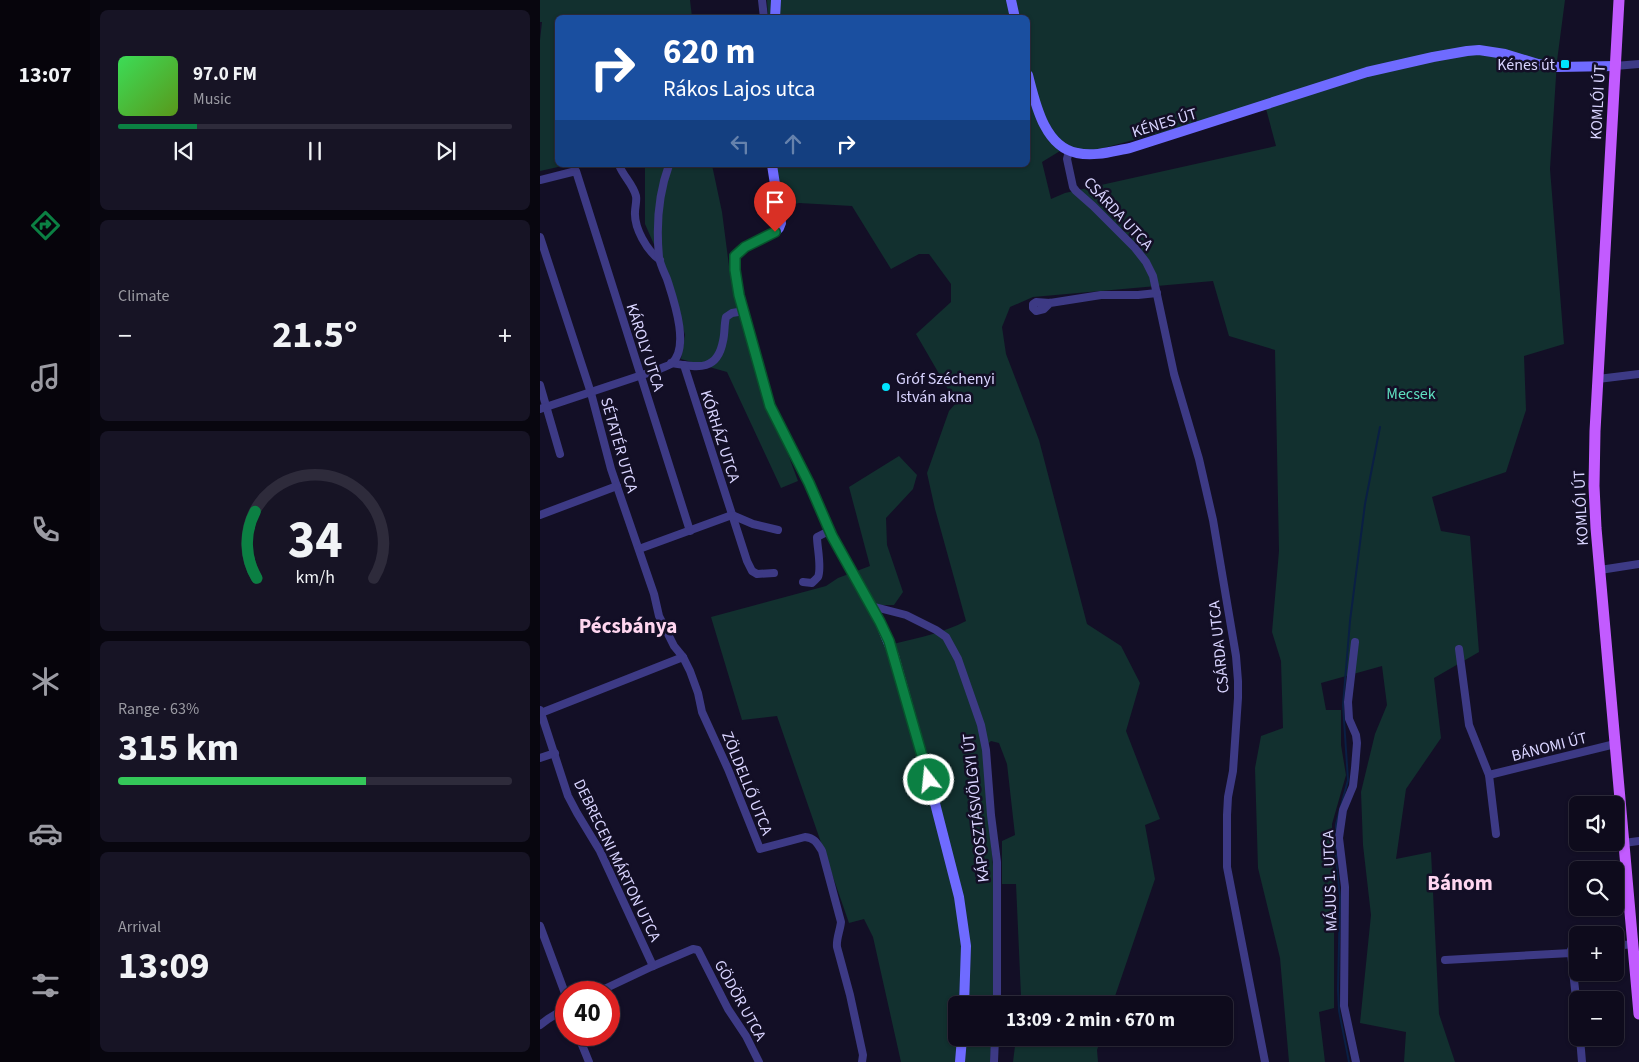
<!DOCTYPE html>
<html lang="en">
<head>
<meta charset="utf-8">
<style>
	body { margin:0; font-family:"Source Sans 3",sans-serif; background:#171425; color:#f1f3f6; height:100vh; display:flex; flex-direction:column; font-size:19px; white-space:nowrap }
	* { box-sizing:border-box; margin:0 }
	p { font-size:16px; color:#9b9ba3 }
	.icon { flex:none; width:28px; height:28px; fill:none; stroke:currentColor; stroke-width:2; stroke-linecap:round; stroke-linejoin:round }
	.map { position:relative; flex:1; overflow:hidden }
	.sheet { display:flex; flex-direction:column; gap:10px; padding:10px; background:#08060f; width:450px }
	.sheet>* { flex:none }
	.guide { position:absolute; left:15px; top:15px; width:475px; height:152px; border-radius:8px; box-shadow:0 1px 4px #0004,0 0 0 1px #2e2b3b; background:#1a4fa0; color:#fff; overflow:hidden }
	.controls { position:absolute; left:1029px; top:796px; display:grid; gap:10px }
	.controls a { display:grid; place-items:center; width:55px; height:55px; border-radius:8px; background:#0e0b1c; box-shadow:0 1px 4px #0004,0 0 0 1px #2e2b3b; font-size:25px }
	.speed { position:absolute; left:15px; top:981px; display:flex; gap:10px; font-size:25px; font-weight:700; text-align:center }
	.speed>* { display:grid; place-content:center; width:65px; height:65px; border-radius:50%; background:#0e0b1c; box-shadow:0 1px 4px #0004,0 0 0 1px #2e2b3b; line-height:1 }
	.speed .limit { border:8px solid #d22; background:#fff; color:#111 }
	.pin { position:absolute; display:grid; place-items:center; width:42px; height:42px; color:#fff; margin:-51px -21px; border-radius:50% 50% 50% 0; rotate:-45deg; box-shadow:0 0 5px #0007 }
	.pin .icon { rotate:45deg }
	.me { position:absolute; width:55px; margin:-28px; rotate:344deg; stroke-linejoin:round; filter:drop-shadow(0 0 4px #0008) }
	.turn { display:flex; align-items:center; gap:18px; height:105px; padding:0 25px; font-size:22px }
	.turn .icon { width:65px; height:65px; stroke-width:2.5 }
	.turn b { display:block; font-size:35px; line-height:42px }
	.lanes { display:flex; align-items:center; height:48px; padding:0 25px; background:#0003; justify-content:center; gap:25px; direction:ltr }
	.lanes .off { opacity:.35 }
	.big { font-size:38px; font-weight:700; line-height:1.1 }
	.sheet .card { flex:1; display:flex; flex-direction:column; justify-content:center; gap:8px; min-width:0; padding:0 18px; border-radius:8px; background:#171425 }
	.sheet .dial { align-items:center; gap:0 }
	.dial svg { height:130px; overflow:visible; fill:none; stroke:#2e2b3b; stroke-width:7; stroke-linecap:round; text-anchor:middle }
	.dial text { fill:#f1f3f6; stroke:none }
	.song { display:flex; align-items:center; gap:15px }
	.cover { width:60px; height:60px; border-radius:8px; background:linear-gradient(135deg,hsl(130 70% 55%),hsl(90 70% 35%)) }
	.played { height:5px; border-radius:2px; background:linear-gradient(90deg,#0b8043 20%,#2e2b3b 20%) }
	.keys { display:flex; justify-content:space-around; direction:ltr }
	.heat { display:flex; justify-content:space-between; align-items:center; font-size:28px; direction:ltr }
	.charge { height:8px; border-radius:4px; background:linear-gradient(90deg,#34c759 63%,#2e2b3b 0) }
	.trip { position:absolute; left:408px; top:996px; width:285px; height:50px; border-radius:8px; background:#0e0b1c; box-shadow:0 1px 4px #0004,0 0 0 1px #2e2b3b; font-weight:700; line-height:50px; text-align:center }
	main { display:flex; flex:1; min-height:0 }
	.tabs { display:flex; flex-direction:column; width:90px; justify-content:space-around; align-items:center; background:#06040b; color:#9b9ba3 }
	.tabs .icon { width:35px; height:35px }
	.tabs .active { color:#0b8043 }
	.tabs b { font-size:22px; color:#f1f3f6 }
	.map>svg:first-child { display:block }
	.green { fill:#12302f; fill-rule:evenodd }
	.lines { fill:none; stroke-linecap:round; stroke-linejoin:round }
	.stream { stroke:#0a1f44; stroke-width:2 }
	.street { stroke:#3d3a85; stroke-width:8 }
	.secondary { stroke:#6f6bff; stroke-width:10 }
	.primary { stroke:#c25bff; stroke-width:11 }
	.route-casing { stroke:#07532c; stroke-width:12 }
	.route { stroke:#0b8043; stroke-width:9 }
	.poi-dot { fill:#00e5ff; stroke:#130f26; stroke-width:2 }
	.labels { text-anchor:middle; stroke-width:5; stroke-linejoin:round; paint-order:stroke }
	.poi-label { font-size:16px; fill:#d9d4ff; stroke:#130f26; text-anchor:end }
	.street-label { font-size:16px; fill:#d9d4ff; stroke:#130f26 }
	.park-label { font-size:16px; fill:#5fe0c0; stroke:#130f26 }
	.district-label { font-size:21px; font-weight:bold; fill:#ffd6f0; stroke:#130f26 }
</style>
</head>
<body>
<main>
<nav class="tabs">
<b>13:07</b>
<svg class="icon active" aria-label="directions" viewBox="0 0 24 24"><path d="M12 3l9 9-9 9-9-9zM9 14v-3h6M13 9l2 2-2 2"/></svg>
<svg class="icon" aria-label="music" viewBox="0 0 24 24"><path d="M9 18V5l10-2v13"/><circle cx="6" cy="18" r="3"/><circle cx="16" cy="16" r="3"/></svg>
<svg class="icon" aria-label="phone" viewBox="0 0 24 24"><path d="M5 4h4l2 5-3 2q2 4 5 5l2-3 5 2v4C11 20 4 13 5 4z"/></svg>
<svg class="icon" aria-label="climate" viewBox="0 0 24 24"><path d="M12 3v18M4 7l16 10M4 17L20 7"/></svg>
<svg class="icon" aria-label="car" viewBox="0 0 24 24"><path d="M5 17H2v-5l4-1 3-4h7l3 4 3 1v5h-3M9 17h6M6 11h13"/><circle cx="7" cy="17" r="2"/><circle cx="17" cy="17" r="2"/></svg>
<svg class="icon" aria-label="filters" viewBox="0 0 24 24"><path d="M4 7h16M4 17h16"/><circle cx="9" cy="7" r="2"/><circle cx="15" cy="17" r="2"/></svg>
</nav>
<section class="sheet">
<div class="card">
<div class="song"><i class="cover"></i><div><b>97.0 FM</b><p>Music</p></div></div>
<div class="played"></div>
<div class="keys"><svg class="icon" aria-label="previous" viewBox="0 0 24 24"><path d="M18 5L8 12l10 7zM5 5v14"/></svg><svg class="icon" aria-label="pause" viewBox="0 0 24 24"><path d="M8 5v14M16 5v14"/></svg><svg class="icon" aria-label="next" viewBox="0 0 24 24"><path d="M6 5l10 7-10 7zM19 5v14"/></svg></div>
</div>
<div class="card"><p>Climate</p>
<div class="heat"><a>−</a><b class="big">21.5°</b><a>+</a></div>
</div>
<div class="card dial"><svg viewBox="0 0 100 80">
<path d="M14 69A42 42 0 1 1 86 69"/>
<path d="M14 69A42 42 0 0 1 13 28" stroke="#0b8043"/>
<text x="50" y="56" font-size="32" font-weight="700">34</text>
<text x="50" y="72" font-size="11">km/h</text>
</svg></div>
<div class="card"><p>Range · 63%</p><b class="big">315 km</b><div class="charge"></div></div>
<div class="card"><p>Arrival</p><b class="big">13:09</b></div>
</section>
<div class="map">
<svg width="1099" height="1062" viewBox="0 0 1099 1062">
	<rect width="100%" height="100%" fill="#130f26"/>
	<g class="green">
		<path d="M0,0H150L152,17L18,18V165H27L0,171V40L2,22H0Z"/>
		<path d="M227,0H1025L1017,61L1010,169L1024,344L984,356L986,410L966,472L892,497L901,531L930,536L939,652L894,678L901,738L866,789L856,859L891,852L899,1014L915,1062H864L866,1032L820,1023L831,915L823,845L821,792L835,734L847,705L842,666L781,683L786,710H801V745L806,775L792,824L794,892V1008L779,1012L785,1062H749L740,958L718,868L715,768L721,736L743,728L741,661L732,632L739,551L735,350L689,336L673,281L493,297L470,307L462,327L466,354L499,440L547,624L581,646L600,683L586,731L620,819L605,825L615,879L572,1005H480L481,996L476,884H462V841L475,835L467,764L459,743L451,741L443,748L454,877L455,1005H416V1038H452L450,1062H361L333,937L324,919L309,923L237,716L202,720L171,617L286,586L298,578L330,566L309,487L359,456L377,475L373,489L346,518L347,545L363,592L354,605H335L353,644C378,638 403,633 426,621L395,509L387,473L409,411L416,403L376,334L411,302V284L389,254H379L351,269L312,206L259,203L245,207L235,165H488V18L228,17ZM725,105L736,146L525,193L511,199L502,162L520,151L556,150Z"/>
		<path d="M105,165H172L182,212L189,266L216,368L258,481L241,488L187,372L141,359L145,335L128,276L105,224Z"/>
		<path d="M476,1038H561L557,1050L558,1062H473Z"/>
	</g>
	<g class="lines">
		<g class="stream">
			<path d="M796,835V824L808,780L803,705L810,621L825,504L840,427"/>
			<path d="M796,840V859L800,897L798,990L799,1011L809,1062"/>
		</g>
		<g class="street">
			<path d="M222,0L224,18"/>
			<path d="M1075,66L1099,64"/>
			<path d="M529,151L527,159L533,187L536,191L553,206L595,248L606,262L613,276L634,374L659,459L673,520L696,656L698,681V698L693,771L688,797L687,815V867L725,1062"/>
			<path d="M79,165C83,176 93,184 96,196C97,201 95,207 95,212C94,228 107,251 120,260"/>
			<path d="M0,180L36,171L150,531"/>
			<path d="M0,237L51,393L71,469L114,594L119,616L134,646L143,657"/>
			<path d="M510,303L504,309L496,311L493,308V304L496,302L510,303L561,295H598L617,293"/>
			<path d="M131,363C156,367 177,373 183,341C185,333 184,325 186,317L192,313L204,311"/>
			<path d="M144,365L207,561L212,571L217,574L234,573"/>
			<path d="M1058,379L1099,374"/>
			<path d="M0,385L20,454"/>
			<path d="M0,409L120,369C123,367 128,366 131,364C151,348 133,298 127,279C124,272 120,264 119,257C116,225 118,195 129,165"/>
			<path d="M0,515L77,486"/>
			<path d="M99,549L192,515L213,524L238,530"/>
			<path d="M1060,570L1099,564"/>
			<path d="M263,582L272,583C273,582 278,577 278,577C282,568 277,547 277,537L289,531"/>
			<path d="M331,606L366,615L396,630L406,637L418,659L441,725L446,750L451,815L457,862V1005"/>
			<path d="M815,642L808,702L809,719L816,735L817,743L815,768L813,786L803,810L799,838L805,887L804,1006L816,1062"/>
			<path d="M919,649L929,725L949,775L1075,744"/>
			<path d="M0,710L28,796L37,813L60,851L113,966"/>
			<path d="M1,713L143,657L150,671L158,693L162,712L188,769L220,849L265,837C275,838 277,843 282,851L301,922C300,931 296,939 297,947L310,995L323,1055L322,1062"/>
			<path d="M0,758L15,753"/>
			<path d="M949,775L956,834"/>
			<path d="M1084,843L1099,841"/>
			<path d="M0,926L26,996"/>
			<path d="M1075,946L1093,944"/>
			<path d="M1031,953L1038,1016"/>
			<path d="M905,960L1031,953V950L1038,949"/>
			<path d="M58,992L113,966L153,949L158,950L188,1009L206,1036L219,1062"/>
			<path d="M0,1025L8,1019L26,1008"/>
			<path d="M38,1035L49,1062"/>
			<path d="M1040,1038L1042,1062"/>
			<path d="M454,1062L455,1038"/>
		</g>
		<g class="secondary">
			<path d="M471,0L475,18"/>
			<path d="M235,18L236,0"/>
			<path d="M488,75C495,102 504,147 537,153C555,157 573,151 590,148L827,72L893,57L927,51L939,50L965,54L998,64L1018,67L1075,66"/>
			<path d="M232,165L241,223L239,228L235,232L205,247L195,256V270L199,295L230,406L269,483L292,536L340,622L354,656L389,780L419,897L426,946L424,1005"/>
			<path d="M420,1062L422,1038"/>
		</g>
		<path class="primary" d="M1079,0L1055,431L1054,486L1056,528L1099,1014"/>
	</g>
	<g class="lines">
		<defs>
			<path id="route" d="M235,232L205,247L195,256V270L199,295L230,406L269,483L292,536L340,622L349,641L389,780"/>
		</defs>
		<use href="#route" class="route-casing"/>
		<use href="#route" class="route"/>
	</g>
	<g class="poi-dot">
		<rect x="1020" y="59" width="10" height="10" rx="2.5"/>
		<circle cx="346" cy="387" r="5"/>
	</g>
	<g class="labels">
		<g class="poi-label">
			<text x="1015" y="70">Kénes út</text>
			<text x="356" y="384" text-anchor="start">Gróf Széchenyi<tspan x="356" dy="18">István akna</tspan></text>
		</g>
		<g class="street-label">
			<text transform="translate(1057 102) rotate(-87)" y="6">KOMLÓI ÚT</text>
			<text transform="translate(624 122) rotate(-17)" y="6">KÉNES ÚT</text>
			<text transform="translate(579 213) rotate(47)" y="6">CSÁRDA UTCA</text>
			<text transform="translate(106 347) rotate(72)" y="6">KÁROLY UTCA</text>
			<text transform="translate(181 436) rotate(72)" y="6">KÓRHÁZ UTCA</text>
			<text transform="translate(80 445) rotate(74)" y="6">SÉTATÉR UTCA</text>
			<text transform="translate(1040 508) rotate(-93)" y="6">KOMLÓI ÚT</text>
			<text transform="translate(678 647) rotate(-96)" y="6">CSÁRDA UTCA</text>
			<text transform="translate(1009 746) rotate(-14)" y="6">BÁNOMI ÚT</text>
			<text transform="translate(208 783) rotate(68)" y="6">ZÖLDELLŐ UTCA</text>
			<text transform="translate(435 808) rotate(-96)" y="6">KÁPOSZTÁSVÖLGYI ÚT</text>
			<text transform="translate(78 860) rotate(64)" y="6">DEBRECENI MÁRTON UTCA</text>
			<text transform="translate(789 881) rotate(-92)" y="6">MÁJUS 1. UTCA</text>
			<text transform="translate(201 1000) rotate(61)" y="6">GÖDÖR UTCA</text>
		</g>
		<g class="park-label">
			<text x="871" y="399">Mecsek</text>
		</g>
		<g class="district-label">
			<text x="88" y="633">Pécsbánya</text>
			<text x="920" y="890">Bánom</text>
		</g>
	</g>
</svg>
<div class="controls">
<a><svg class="icon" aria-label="sound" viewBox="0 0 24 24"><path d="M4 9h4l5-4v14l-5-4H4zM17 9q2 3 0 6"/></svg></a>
<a><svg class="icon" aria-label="search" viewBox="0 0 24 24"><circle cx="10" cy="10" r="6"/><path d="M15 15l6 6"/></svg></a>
<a>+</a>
<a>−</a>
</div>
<div class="speed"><div class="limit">40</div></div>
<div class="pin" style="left:235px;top:232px;background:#d93025"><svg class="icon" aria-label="arrive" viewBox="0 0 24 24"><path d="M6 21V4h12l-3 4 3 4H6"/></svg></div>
<svg class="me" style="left:389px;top:780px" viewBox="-20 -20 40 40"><circle r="17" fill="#0b8043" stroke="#fff" stroke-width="3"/><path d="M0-11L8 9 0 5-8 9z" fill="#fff"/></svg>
<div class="trip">13:09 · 2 min · 670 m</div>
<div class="guide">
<div class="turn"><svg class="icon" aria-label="right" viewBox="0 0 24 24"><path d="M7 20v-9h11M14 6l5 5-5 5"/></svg><div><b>620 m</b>Rákos Lajos utca</div></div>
<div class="lanes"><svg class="icon off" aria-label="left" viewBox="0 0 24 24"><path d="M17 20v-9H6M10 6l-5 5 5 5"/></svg><svg class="icon off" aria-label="ahead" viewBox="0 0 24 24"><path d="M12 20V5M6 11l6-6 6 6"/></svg><svg class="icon" aria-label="right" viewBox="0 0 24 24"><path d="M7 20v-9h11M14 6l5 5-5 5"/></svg></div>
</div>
</div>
</main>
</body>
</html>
